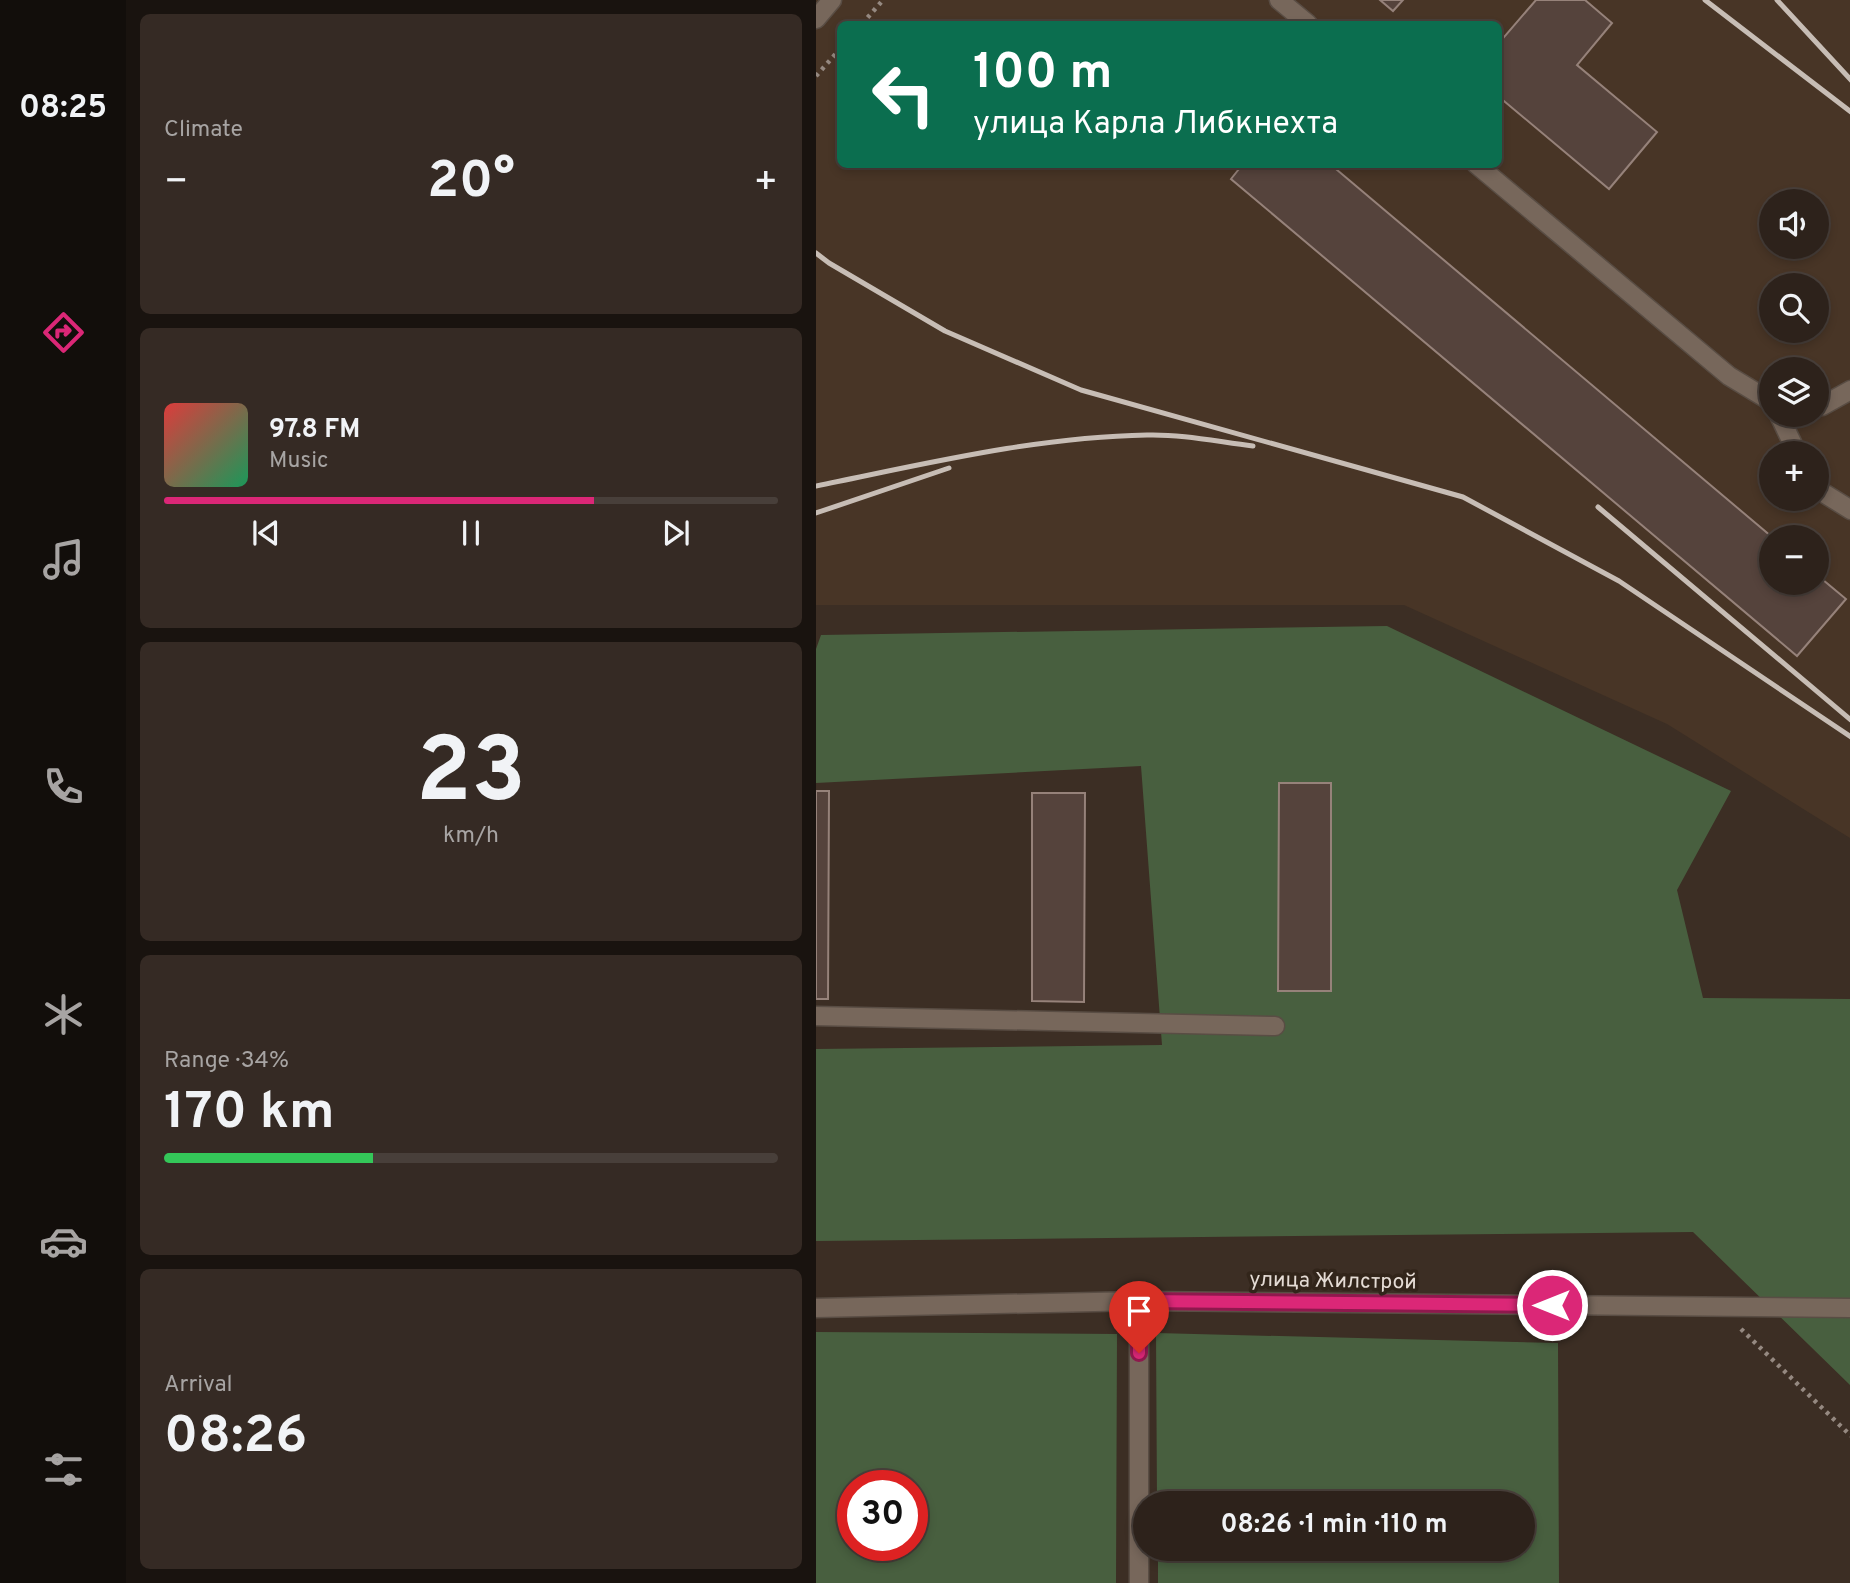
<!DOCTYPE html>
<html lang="en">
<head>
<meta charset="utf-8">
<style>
	body { margin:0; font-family:Overpass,sans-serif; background:#352a24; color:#f1f3f6; height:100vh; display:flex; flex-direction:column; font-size:26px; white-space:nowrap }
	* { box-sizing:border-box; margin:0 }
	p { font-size:23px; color:#a7a4a3 }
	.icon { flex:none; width:38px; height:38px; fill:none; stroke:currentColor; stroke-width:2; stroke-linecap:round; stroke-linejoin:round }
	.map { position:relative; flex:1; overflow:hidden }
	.drawer { display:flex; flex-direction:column; gap:14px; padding:14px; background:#19130f; width:690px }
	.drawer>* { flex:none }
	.banner { position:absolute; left:21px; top:21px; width:665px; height:147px; border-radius:10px; box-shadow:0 4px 10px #0003,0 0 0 2px #483f3a; background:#0b6e4f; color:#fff; overflow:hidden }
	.buttons { position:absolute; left:943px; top:189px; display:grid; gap:14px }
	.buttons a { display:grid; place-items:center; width:70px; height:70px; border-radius:50%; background:#2d221b; box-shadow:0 4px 10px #0003,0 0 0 2px #483f3a; font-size:35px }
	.speed { position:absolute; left:21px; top:1470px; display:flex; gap:14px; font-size:35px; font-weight:700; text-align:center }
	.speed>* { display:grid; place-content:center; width:91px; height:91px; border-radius:50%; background:#2d221b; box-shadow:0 4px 10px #0003,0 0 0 2px #483f3a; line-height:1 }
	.speed .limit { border:10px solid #d22; background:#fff; color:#111 }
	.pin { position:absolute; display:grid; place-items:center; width:60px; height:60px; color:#fff; margin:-72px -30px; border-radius:50% 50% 50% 0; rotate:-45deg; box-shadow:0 0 7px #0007 }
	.pin .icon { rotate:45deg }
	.me { position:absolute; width:77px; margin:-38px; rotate:270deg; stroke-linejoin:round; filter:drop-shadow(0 0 5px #0008) }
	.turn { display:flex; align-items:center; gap:24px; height:147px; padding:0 21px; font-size:32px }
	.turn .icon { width:91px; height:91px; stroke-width:2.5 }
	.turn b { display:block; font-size:49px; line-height:60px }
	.big { font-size:52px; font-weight:700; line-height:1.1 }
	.drawer .widget { flex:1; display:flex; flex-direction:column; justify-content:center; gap:10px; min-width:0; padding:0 24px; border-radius:10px; background:#352a24 }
	.drawer .dial { align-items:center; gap:0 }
	.dial b { font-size:91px; line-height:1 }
	.song { display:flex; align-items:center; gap:21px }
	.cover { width:84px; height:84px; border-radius:10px; background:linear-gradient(135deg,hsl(0 70% 55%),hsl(150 70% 35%)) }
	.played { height:7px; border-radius:4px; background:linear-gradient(90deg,#db2777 70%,#483f3a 70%) }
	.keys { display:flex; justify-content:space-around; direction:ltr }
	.heat { display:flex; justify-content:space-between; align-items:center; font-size:38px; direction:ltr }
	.charge { height:10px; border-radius:5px; background:linear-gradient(90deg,#34c759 34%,#483f3a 0) }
	.trip { position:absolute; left:317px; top:1491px; width:402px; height:70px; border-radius:35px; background:#2d221b; box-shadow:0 4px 10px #0003,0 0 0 2px #483f3a; font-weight:700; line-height:70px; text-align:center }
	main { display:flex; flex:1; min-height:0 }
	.dock { display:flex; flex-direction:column; width:126px; justify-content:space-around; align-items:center; background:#120e0b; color:#a7a4a3 }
	.dock .icon { width:49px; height:49px }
	.dock .on { color:#db2777 }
	.dock b { font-size:32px; color:#f1f3f6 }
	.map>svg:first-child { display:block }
	.built { fill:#483526; fill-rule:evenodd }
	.green { fill:#485f3f; fill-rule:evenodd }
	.building { fill:#55433c; stroke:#96827a; stroke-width:2 }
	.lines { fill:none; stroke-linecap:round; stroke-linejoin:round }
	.minor-casing { stroke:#594d44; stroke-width:21 }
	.path { stroke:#958981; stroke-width:4.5; stroke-dasharray:3.5 5; stroke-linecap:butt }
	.minor { stroke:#77675b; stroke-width:18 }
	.rail { stroke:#c7bdb5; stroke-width:5 }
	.route-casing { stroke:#8e194d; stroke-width:18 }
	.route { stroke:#db2777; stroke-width:12 }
	.labels { text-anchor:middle; stroke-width:7; stroke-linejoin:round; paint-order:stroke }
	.street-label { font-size:21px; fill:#e5dcd5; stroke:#32251a }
</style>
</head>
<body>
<main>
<nav class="dock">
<b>08:25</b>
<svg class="icon on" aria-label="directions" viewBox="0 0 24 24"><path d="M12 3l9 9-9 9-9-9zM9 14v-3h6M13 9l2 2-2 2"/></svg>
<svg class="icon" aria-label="music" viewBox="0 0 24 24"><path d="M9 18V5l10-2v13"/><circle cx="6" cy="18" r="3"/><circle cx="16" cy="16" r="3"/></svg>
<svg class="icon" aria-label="phone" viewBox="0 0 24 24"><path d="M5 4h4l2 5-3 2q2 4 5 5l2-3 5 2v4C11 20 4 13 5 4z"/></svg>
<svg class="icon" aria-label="climate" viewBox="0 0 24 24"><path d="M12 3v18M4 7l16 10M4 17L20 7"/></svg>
<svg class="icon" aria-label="car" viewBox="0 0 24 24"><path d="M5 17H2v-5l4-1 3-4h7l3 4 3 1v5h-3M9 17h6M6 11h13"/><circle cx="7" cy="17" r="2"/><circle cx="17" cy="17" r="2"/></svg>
<svg class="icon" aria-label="filters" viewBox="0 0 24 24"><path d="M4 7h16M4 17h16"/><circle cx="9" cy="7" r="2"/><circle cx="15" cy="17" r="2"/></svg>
</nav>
<section class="drawer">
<div class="widget"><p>Climate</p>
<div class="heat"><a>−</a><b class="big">20°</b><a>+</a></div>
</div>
<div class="widget">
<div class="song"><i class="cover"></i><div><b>97.8 FM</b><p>Music</p></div></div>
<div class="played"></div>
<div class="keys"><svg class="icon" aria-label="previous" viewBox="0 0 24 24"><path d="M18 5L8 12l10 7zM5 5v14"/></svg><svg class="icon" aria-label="pause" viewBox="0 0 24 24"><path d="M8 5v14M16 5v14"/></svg><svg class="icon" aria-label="next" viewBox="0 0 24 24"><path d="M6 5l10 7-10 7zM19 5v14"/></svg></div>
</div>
<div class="widget dial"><b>23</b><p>km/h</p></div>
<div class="widget"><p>Range · 34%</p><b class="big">170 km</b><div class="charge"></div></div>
<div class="widget"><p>Arrival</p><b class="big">08:26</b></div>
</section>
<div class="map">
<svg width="1035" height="1583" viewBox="0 0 1035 1583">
	<rect width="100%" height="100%" fill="#3c2e24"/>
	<path class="built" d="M0,0H1034V838L851,724L588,605H0ZM24,24H682V164H24ZM956,201H1001V247H956ZM956,285H1001V331H956ZM956,369H1001V415H956ZM956,453H1001V499H956ZM956,537H1001V583H956Z"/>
	<g class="green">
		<path d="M571,626L915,791L861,890L887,998L1034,999V1385L877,1232L0,1241V1049L346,1045L325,766L0,783V649L5,635Z"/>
		<path d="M0,1332L301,1334L300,1583H0ZM37,1486H96V1545H37Z"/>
		<path d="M340,1333L742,1343L743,1583H342V1549H707V1503H341Z"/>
	</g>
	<g class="building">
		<path d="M564,0H587L577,11Z"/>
		<path d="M720,0H769L796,23L761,65L841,132L793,189L682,96V44Z"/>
		<path d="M427,164H514L956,537V583H1001V575L1030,599L981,656L415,179Z"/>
		<path d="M463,783H515V991H462Z"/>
		<path d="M0,791H13L12,999H0Z"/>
		<path d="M216,793H269L268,1002L216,1001Z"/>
	</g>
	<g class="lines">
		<defs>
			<g id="minor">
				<path d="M463,0L492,24"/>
				<path d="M0,19L16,0"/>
				<path d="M660,164L913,376L956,402"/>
				<path d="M1001,406H1006L1035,390"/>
				<path d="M963,415L981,453"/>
				<path d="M1001,489L1035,510"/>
				<path d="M0,1016L459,1026"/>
				<path d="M323,1301V1583"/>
				<path d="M0,1308L323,1301L1035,1308"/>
			</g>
		</defs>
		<use href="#minor" class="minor-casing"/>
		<g class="path">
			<path d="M46,24L67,0"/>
			<path d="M0,76L24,49"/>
			<path d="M925,1329L1035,1436"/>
		</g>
		<use href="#minor" class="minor"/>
		<g class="rail">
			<path d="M889,0L1035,112"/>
			<path d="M961,0L1035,80"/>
			<path d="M0,253L13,263L129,331L265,390L647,497L803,581L1035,737"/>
			<path d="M0,486C109,464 219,437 331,435C366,434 403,442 437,446"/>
			<path d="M782,507L1035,720"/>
			<path d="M0,513L133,468"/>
		</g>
	</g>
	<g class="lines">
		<defs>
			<path id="route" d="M323,1353V1301L736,1305"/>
		</defs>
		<use href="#route" class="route-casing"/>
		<use href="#route" class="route"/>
	</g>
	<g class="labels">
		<g class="street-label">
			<text transform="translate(517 1280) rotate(1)" y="7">улица Жилстрой</text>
		</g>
	</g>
</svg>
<div class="buttons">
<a><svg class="icon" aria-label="sound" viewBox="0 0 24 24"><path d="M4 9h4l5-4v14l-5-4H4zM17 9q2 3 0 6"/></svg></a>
<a><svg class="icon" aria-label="search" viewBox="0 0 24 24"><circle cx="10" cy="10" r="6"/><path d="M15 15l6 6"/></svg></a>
<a><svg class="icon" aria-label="layers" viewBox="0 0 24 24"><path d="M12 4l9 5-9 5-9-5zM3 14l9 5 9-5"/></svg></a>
<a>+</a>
<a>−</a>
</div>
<div class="speed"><div class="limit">30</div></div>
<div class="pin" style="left:323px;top:1353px;background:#d93025"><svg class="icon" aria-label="arrive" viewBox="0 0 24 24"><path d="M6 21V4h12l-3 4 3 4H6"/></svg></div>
<svg class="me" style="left:736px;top:1305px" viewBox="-20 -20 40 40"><circle r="17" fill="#db2777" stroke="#fff" stroke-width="3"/><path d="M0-11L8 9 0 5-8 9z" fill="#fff"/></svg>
<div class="trip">08:26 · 1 min · 110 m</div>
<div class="banner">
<div class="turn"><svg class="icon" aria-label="left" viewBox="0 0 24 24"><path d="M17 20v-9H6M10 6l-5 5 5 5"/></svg><div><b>100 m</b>улица Карла Либкнехта</div></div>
</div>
</div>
</main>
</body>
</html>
